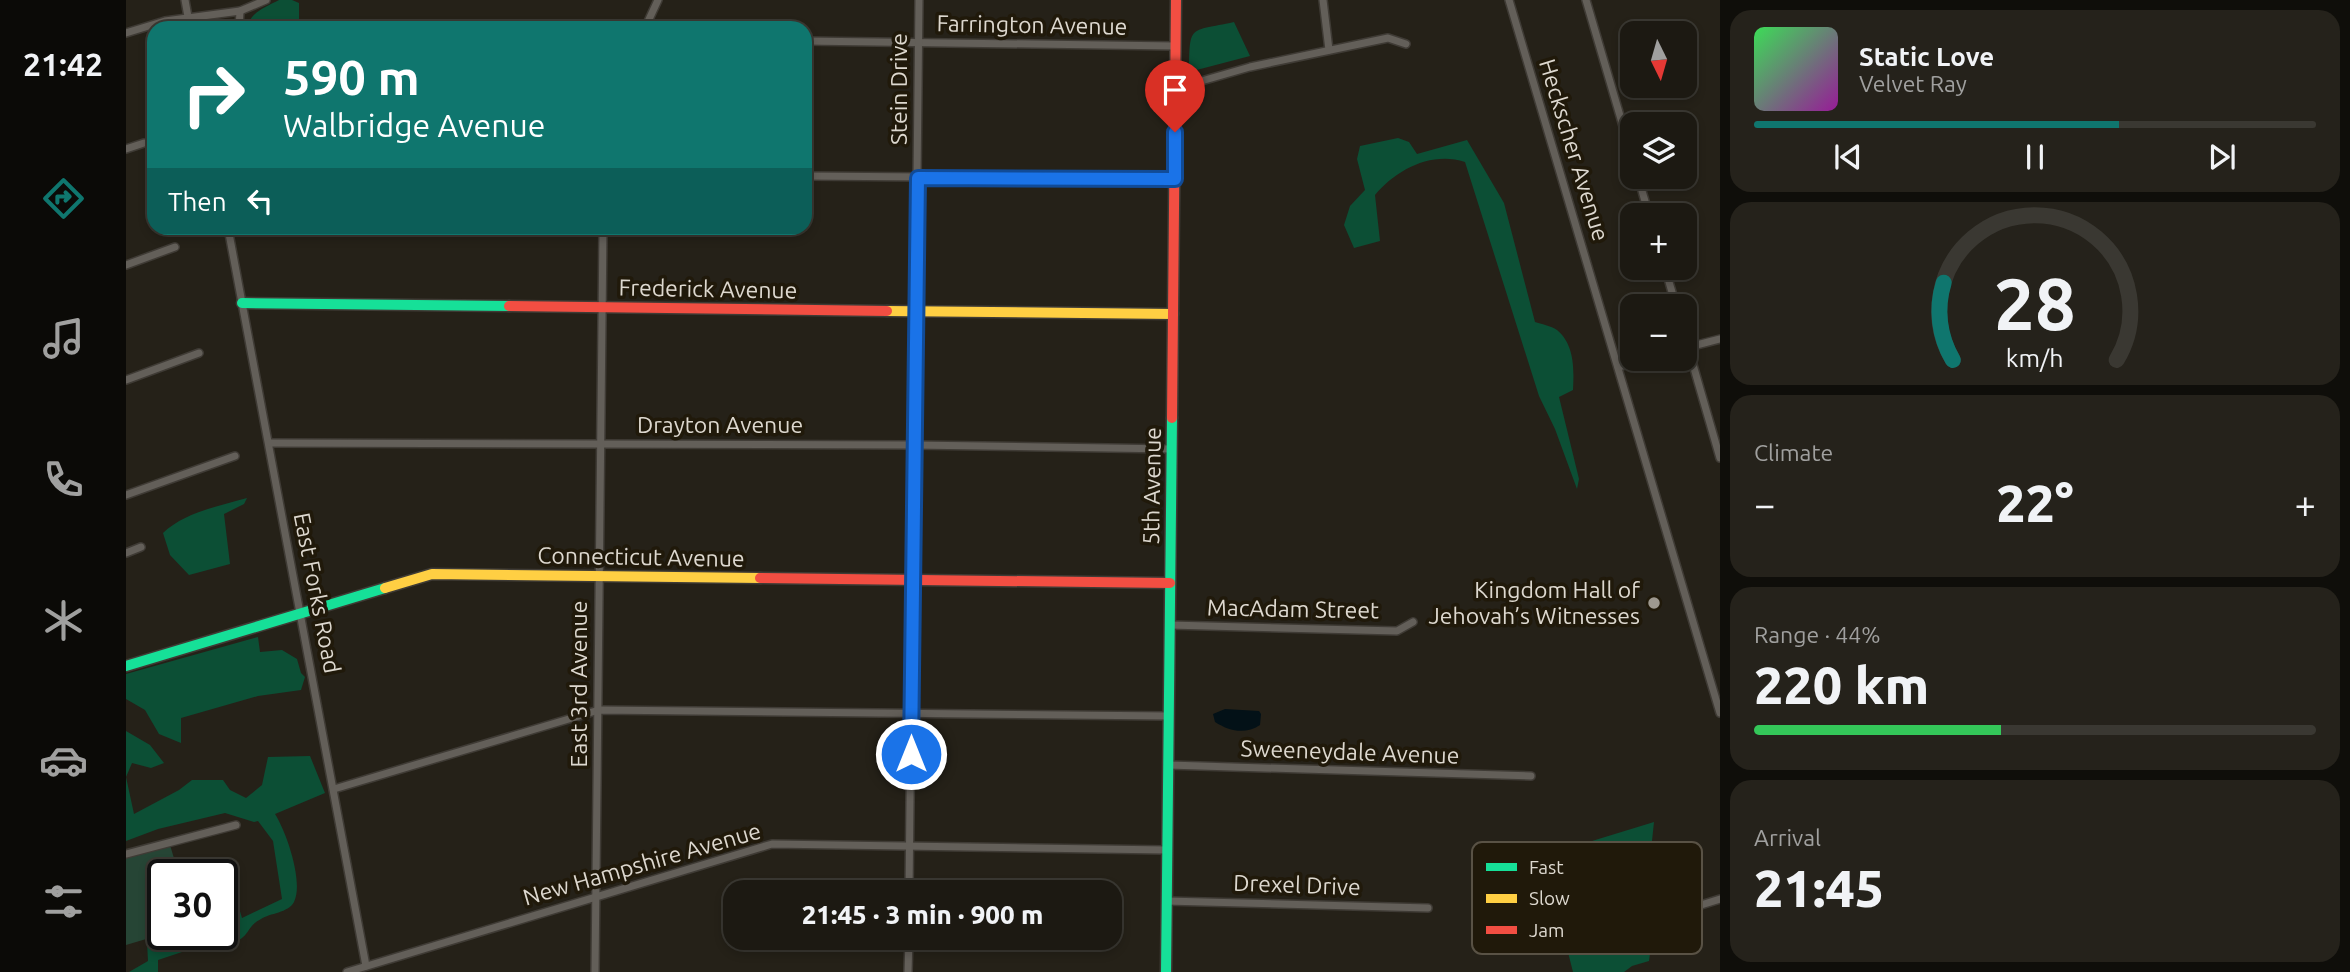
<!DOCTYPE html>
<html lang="en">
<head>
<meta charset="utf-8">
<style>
	body { margin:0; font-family:Ubuntu,sans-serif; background:#25221b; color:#f1f3f6; height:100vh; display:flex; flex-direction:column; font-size:26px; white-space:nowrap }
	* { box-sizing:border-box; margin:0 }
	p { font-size:23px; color:#a0a09f }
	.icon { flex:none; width:38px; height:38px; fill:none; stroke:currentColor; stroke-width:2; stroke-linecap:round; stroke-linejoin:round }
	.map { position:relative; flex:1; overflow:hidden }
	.panel { display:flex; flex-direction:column; gap:10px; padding:10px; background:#0f0e0a; width:630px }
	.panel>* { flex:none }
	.top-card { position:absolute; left:21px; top:21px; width:665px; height:214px; border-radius:21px; box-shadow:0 4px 10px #0003,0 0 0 2px #3a3832; background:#0f766e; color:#fff; overflow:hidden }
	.needle { width:46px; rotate:175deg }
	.fabs { position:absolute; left:1494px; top:21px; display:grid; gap:14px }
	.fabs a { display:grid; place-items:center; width:77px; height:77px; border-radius:14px; background:#1c1912; box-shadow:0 4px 10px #0003,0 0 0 2px #3a3832; font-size:35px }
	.speed { position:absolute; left:21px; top:859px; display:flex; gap:14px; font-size:35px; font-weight:700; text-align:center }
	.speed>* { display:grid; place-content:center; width:91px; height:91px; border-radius:50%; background:#1c1912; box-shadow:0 4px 10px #0003,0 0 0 2px #3a3832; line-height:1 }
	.speed .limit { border:4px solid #111; border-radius:10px; background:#fff; color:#111 }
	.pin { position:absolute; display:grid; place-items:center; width:60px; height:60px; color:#fff; margin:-72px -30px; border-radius:50% 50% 50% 0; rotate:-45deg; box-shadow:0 0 7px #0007 }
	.pin .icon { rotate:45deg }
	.me { position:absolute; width:77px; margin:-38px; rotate:0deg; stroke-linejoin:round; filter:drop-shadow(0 0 5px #0008) }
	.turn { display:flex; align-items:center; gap:24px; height:147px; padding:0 21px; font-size:32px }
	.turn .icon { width:91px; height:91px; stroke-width:2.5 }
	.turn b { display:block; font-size:49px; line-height:60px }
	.then { display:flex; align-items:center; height:66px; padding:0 21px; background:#0003; gap:14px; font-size:26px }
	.big { font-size:52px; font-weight:800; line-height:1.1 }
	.panel .card { flex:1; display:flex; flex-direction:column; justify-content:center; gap:10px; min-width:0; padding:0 24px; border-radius:21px; background:#25221b }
	.panel .dial { align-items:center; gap:0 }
	.dial svg { height:182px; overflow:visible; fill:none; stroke:#3a3832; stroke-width:7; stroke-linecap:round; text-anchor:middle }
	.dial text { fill:#f1f3f6; stroke:none }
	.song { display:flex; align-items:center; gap:21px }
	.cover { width:84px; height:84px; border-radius:10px; background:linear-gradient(135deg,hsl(130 70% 55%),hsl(300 70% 35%)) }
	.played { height:7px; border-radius:4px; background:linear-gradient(90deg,#0f766e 65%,#3a3832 65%) }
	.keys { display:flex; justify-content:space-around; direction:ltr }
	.heat { display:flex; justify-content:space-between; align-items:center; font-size:38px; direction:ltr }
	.charge { height:10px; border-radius:5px; background:linear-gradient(90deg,#34c759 44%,#3a3832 0) }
	.trip { position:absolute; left:597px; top:880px; width:399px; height:70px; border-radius:21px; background:#1c1912; box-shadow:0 4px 10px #0003,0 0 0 2px #3a3832; font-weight:800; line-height:70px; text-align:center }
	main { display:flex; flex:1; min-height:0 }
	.tabs { display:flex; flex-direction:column; width:126px; justify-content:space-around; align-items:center; background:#0b0a07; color:#a0a09f }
	.tabs .icon { width:49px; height:49px }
	.tabs .active { color:#0f766e }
	.tabs b { font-size:32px; color:#f1f3f6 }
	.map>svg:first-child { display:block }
	.green { fill:#264535 }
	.forest { fill:#0c4f35 }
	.water { fill:#031117 }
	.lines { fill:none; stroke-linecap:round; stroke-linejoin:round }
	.street-casing { stroke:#3f3b35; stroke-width:10 }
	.fast-casing { stroke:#3f3b35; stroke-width:13 }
	.slow-casing { stroke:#3f3b35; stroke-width:13 }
	.jam-casing { stroke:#3f3b35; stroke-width:13 }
	.street { stroke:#635f59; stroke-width:7 }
	.fast { stroke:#16e098; stroke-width:10 }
	.slow { stroke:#ffcf43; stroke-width:10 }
	.jam { stroke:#f24e42; stroke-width:10 }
	.route-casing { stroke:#114b97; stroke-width:18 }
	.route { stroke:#1a73e8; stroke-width:12 }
	.poi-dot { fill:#9d988f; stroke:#20190a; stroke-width:2.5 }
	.labels { text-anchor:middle; stroke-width:7; stroke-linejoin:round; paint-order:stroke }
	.street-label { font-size:23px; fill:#ddd8cf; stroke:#20190a }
	.poi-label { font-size:23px; fill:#ddd8cf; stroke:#20190a; text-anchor:end }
	.key { fill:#20190a; stroke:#595245; stroke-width:2 }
	.key-label { font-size:19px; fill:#ddd8cf }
</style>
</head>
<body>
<main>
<nav class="tabs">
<b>21:42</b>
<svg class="icon active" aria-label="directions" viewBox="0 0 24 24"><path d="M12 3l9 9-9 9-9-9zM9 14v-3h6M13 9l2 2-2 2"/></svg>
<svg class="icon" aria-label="music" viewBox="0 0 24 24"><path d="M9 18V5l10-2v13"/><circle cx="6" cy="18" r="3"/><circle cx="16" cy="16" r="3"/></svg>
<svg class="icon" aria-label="phone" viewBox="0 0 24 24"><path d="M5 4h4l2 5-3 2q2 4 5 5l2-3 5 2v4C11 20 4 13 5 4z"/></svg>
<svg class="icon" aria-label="climate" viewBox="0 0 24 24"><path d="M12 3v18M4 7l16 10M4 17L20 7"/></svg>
<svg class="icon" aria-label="car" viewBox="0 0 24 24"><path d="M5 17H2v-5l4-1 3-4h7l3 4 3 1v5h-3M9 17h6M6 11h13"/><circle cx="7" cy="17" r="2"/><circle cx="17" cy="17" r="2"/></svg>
<svg class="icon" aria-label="filters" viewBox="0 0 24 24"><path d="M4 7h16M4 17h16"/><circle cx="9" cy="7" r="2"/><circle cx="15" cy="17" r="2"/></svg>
</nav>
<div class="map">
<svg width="1594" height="972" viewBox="0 0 1594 972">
	<rect width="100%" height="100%" fill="#252118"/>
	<path class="green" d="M44,845L53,875H37V934L0,945V857Z"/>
	<g class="forest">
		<path d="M153,0H166L173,3V28H121C124,12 140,7 153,0Z"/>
		<path d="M1108,22L1124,56L1063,72C1064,24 1062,32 1108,22Z"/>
		<path d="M1272,138L1283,142L1291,154L1341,140L1378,203L1409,322C1415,324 1425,326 1431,330C1449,345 1448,370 1447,390L1433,397L1453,479L1451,489L1429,429L1413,396L1339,162C1305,151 1270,170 1249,195L1254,241L1228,248L1218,225L1224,206L1239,190L1231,159L1234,146Z"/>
		<path d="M121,498L118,504L98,514L104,564L63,575L44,555L37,533C59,512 93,506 121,498Z"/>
		<path d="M132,637L134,652L156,650L171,659L175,673L179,677L175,690L132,696L55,718V743L33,734L19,710L0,699V674Z"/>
		<path d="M0,731L24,745L38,763L25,768L6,763L0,777L8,814L53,790L66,780H97L104,790L120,798L136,785L142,757L184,756L199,793L149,814C160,831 178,882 168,902C162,913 144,913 135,919C119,927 125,939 102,944L91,935L96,934V879L99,878L110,898L116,918L156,899L147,841L132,821L128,822L99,813L32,829L0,841Z"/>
		<path d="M1528,822L1524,860L1526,873L1524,891L1510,873L1466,841Z"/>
		<path d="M1435,885L1445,906L1456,904L1472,912V927H1485L1504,922L1528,923L1523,961L1506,966L1498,972H1447L1427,893Z"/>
		<path d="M41,935H68L71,947L32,960V972H3L22,961L21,942Z"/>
	</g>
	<path class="water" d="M1099,709L1133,711L1135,714L1134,725C1119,735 1103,731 1089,722L1087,714Z"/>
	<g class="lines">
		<defs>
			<g id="street">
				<path d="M59,0L64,28"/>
				<path d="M1197,0L1203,50"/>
				<path d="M1383,0L1594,713"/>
				<path d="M1460,0L1507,160"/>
				<path d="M113,28L114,11"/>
				<path d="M519,28L532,0"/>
				<path d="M0,33L39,21L114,11L140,0"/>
				<path d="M679,41L1049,46"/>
				<path d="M1049,94L1065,84L1124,67L1262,38L1280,44"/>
				<path d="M0,149L18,143"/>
				<path d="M679,176L1049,179"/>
				<path d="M1512,177L1523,215"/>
				<path d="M102,228L240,966"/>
				<path d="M0,265L49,247"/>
				<path d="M1539,268L1550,306"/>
				<path d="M1559,337L1594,458"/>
				<path d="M1559,348L1594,339"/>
				<path d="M1492,367L1522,359"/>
				<path d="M0,380L73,353"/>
				<path d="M143,443L788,445L1045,449"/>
				<path d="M0,495L109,456"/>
				<path d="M0,553L15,547"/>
				<path d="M1044,625L1271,631L1287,622"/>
				<path d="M1042,765L1405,776"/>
				<path d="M208,789L473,710L1043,716"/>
				<path d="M0,854L110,825"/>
				<path d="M783,892L793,0"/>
				<path d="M1040,901L1302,908"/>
				<path d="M1543,915L1594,899"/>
				<path d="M221,972L646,844L1040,850"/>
				<path d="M469,972L477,228"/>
				<path d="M782,972L783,938"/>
			</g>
			<g id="fast">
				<path d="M116,303L383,306"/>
				<path d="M0,666L259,588"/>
				<path d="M1040,972L1046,418"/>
			</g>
			<g id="slow">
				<path d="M761,311L1047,314"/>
				<path d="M259,588L306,574L634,578"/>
			</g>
			<g id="jam">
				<path d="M383,306L761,311"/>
				<path d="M1046,418L1050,0"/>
				<path d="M634,578L1044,583"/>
			</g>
		</defs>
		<use href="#street" class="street-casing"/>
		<use href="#fast" class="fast-casing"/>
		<use href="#slow" class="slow-casing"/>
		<use href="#jam" class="jam-casing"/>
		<use href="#street" class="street"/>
		<use href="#fast" class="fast"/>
		<use href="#slow" class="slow"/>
		<use href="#jam" class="jam"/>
	</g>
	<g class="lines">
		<defs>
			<path id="route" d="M785,754L792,178L1049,179V132"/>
		</defs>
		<use href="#route" class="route-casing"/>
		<use href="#route" class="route"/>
	</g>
	<circle class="poi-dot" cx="1528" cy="603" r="7"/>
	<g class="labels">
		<g class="street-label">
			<text transform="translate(906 25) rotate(1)" y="8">Farrington Avenue</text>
			<text transform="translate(773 89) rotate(-90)" y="8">Stein Drive</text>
			<text transform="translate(1448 150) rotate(73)" y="8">Heckscher Avenue</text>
			<text transform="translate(582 289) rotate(1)" y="8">Frederick Avenue</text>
			<text x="594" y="433">Drayton Avenue</text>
			<text transform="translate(1026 486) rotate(-89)" y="8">5th Avenue</text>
			<text transform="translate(515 557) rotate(1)" y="8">Connecticut Avenue</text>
			<text transform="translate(191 593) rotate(79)" y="8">East Forks Road</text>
			<text transform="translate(1167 609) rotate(1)" y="8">MacAdam Street</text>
			<text transform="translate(453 684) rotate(-90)" y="8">East 3rd Avenue</text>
			<text transform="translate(1224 752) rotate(2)" y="8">Sweeneydale Avenue</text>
			<text transform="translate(516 864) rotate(-16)" y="8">New Hampshire Avenue</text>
			<text transform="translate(1171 885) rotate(2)" y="8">Drexel Drive</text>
		</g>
		<g class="poi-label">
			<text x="1514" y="598">Kingdom Hall of<tspan x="1514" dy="26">Jehovah’s Witnesses</tspan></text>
		</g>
	</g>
	<rect x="1346" y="842" width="230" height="112" rx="10" class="key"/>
	<rect x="1360" y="863" width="31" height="8" fill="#16e098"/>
	<rect x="1360" y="894" width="31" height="9" fill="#ffcf43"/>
	<rect x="1360" y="926" width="31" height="8" fill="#f24e42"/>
	<g class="key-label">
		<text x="1403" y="874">Fast</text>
		<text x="1403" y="905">Slow</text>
		<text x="1403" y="937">Jam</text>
	</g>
</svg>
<div class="fabs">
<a><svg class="needle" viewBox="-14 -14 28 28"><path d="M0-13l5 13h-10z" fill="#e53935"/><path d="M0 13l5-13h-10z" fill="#a0a09f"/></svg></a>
<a><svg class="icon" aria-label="layers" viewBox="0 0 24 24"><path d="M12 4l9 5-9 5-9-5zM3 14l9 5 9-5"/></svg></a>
<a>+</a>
<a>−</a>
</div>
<div class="speed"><div class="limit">30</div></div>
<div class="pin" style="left:1049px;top:132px;background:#d93025"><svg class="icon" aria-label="arrive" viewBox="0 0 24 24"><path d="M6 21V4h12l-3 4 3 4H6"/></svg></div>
<svg class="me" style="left:785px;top:754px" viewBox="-20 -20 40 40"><circle r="17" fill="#1a73e8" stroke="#fff" stroke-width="3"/><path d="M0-11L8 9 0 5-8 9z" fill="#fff"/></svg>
<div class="trip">21:45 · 3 min · 900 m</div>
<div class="top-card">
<div class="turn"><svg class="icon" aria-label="right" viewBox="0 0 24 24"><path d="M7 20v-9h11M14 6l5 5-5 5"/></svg><div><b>590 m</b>Walbridge Avenue</div></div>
<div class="then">Then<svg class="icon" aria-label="left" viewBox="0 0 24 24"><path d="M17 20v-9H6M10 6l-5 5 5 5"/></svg></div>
</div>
</div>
<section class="panel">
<div class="card">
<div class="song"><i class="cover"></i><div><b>Static Love</b><p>Velvet Ray</p></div></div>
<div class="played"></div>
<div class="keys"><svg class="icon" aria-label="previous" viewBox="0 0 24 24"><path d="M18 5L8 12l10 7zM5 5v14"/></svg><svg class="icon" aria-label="pause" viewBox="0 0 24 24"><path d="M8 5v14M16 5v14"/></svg><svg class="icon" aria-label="next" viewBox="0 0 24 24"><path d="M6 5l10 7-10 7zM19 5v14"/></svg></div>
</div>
<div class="card dial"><svg viewBox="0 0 100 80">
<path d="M14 69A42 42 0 1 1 86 69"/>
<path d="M14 69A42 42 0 0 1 10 35" stroke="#0f766e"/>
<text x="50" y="56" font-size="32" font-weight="700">28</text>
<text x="50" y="72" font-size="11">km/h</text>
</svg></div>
<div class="card"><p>Climate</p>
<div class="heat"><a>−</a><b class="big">22°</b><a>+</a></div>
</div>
<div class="card"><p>Range · 44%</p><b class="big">220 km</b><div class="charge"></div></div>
<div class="card"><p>Arrival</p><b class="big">21:45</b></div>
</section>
</main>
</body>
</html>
